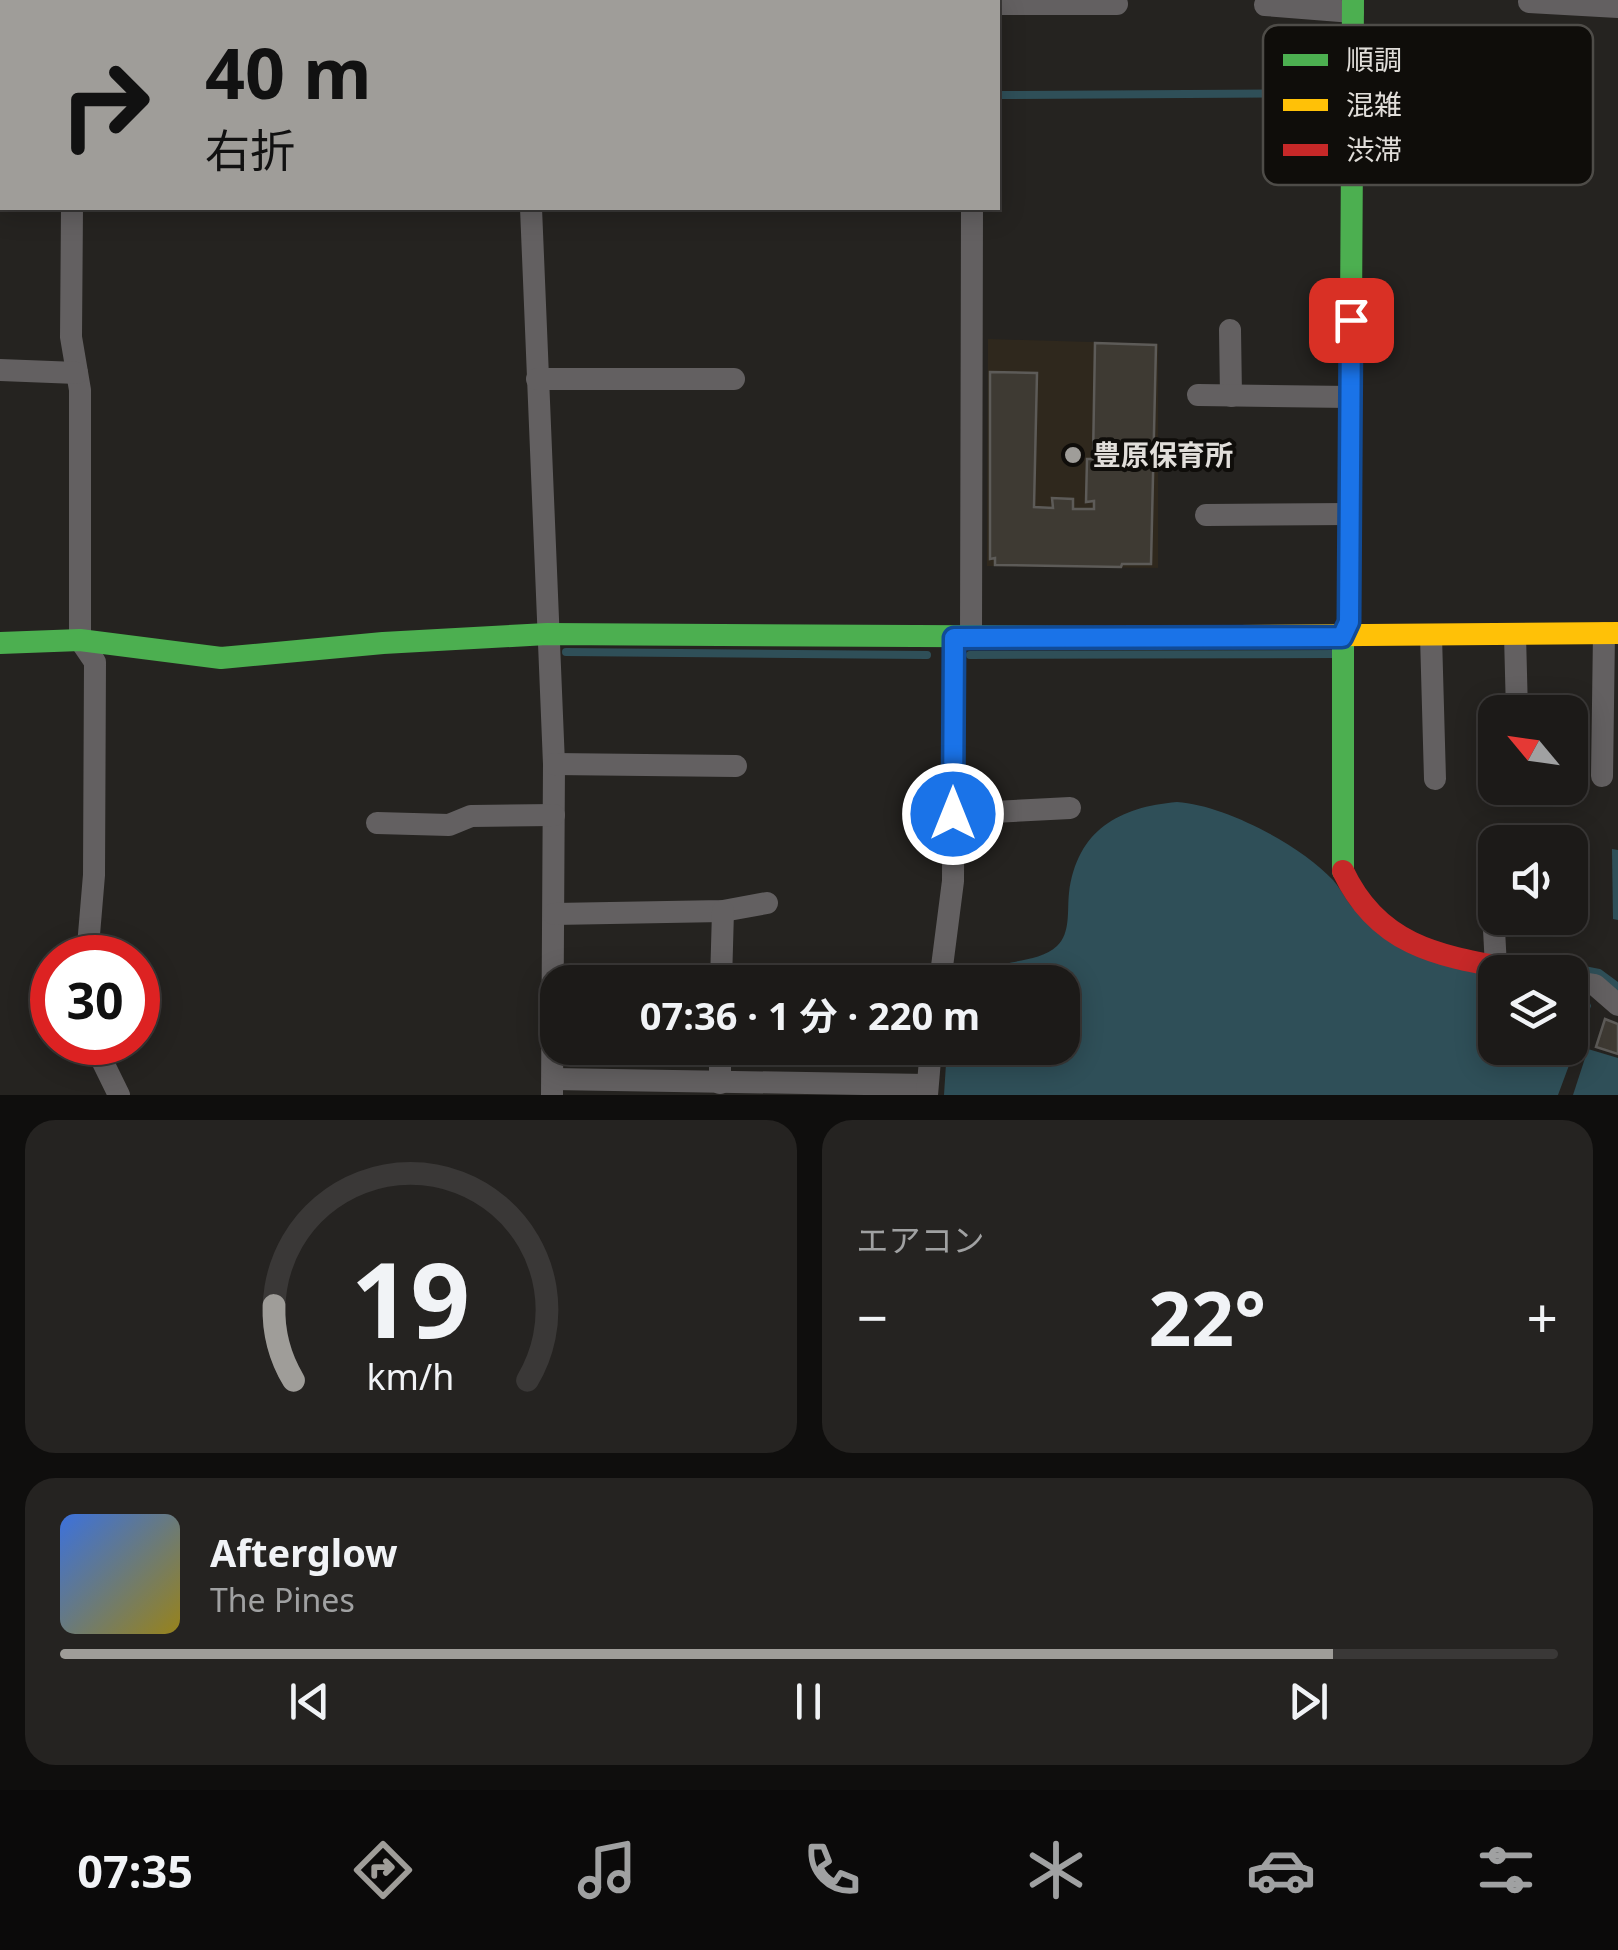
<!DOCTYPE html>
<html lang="ja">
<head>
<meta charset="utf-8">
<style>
	body { margin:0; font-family:"Noto Sans","Noto Sans JP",sans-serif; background:#252321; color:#f1f3f6; height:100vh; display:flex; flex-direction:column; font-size:38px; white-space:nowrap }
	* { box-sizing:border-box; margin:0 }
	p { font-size:32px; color:#a0a1a2 }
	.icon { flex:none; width:55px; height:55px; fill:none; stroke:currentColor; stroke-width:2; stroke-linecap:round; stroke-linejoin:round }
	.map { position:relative; height:1095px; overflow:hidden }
	.side { display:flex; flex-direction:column; gap:25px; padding:25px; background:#0f0e0d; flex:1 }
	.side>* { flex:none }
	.top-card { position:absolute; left:0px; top:0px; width:1000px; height:210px; box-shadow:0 5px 25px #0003,0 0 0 2px #3a3837; background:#9f9d99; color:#111; overflow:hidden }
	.needle { width:65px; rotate:299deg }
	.tools { position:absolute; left:1478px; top:695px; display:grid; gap:20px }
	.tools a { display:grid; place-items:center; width:110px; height:110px; border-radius:20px; background:#1c1a18; box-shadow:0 5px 25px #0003,0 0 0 2px #3a3837; font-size:50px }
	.speed { position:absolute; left:30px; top:935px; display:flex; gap:20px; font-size:50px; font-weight:700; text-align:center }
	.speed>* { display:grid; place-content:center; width:130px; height:130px; border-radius:50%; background:#1c1a18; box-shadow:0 5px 25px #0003,0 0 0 2px #3a3837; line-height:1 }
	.speed .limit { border:15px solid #d22; background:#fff; color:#111 }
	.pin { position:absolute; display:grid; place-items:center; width:85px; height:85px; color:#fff; margin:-42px; border-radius:20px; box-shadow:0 5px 15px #0006 }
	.me { position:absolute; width:110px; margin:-55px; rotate:0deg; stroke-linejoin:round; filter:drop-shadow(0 0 8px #0008) }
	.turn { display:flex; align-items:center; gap:35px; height:210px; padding:0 40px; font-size:45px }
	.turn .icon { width:130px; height:130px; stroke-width:2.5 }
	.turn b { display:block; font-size:70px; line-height:85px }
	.big { font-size:75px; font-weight:700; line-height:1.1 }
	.side .tile { flex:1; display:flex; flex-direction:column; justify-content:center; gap:15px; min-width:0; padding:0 35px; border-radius:30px; background:#252321 }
	.side .dial { align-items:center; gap:0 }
	.dial svg { height:260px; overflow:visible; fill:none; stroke:#3a3837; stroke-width:7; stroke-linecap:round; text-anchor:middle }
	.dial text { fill:#f1f3f6; stroke:none }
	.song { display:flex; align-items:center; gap:30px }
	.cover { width:120px; height:120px; border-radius:15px; background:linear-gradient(135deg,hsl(220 70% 55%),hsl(50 70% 35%)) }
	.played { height:10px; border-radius:5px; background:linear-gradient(90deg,#9f9d99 85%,#3a3837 85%) }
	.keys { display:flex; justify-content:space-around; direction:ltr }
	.heat { display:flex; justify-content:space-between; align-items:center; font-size:55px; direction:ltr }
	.side .tiles { flex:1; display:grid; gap:25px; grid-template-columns:1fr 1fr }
	.tile:last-child { grid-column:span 2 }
	.trip { position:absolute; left:540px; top:965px; width:540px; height:100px; border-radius:30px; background:#1c1a18; box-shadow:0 5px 25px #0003,0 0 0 2px #3a3837; font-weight:700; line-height:100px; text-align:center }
	.tab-bar { display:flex; height:160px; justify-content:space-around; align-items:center; background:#0b0a0a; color:#a0a1a2 }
	.tab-bar .icon { width:70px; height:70px }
	.tab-bar .current { color:#9f9d99 }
	.tab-bar b { font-size:45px; color:#f1f3f6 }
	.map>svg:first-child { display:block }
	.built { fill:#2f281d }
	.water { fill:#2f4f58 }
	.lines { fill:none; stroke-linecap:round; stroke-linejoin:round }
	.stream { stroke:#2f4f58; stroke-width:8 }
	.building { fill:#3e3a33; stroke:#5d5b58; stroke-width:2.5 }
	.street { stroke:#636061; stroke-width:22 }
	.fast { stroke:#4caf50; stroke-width:22 }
	.slow { stroke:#ffc107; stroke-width:22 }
	.jam { stroke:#c62828; stroke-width:22 }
	.route-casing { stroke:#114b97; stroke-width:25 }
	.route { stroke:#1a73e8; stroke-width:18 }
	.poi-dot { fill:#9f9d99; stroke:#0f0d0a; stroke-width:4 }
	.labels { text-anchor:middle; stroke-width:8; stroke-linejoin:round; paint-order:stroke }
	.poi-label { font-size:28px; font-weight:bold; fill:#e1deda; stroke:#0f0d0a; text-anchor:start }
	.key { fill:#0f0d0a; stroke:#4e4c48; stroke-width:2.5 }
	.key-label { font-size:28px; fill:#e1deda }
</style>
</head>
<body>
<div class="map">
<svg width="1618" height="1095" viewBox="0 0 1618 1095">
	<rect width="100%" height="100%" fill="#252320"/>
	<path class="built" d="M988,339L1158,344V568L987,566Z"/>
	<g class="water">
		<path d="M1177,802C1225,805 1300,845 1333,880C1343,891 1349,908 1362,916C1401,940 1452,957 1495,977V1048H1570V991L1587,994L1591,1006L1558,1095H944L947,1048H1062V982H973C991,956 1034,967 1057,946C1071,933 1067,910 1069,893C1077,830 1119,807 1177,802Z"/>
		<path d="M1612,849L1618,850V920L1613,919Z"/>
		<path d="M1588,1049L1618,1058V1095H1573Z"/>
	</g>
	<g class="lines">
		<g class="stream">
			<path d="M958,2V0"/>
			<path d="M998,95L1339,93"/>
			<path d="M566,652L927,655"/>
			<path d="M970,655L1337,654"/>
			<path d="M1528,959L1599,973L1618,987"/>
		</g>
	</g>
	<g class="building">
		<path d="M1095,343L1156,345L1151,564H1122L1121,567L995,565V558L990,559V372L1037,373L1034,507L1053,508L1052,498L1073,499V509H1094V501L1086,502L1087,459H1093Z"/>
		<path d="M1605,1019L1618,1024V1054L1596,1047Z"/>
	</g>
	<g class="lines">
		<g class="street">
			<path d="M79,0L80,2"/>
			<path d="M523,0V2"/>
			<path d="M972,2V0"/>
			<path d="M1529,2L1618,7"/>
			<path d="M998,4H1117"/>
			<path d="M1265,5L1353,12"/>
			<path d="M0,200H2"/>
			<path d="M72,208L71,337L80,390V640L95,662L94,875L87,958"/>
			<path d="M531,208L554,764L552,1095"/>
			<path d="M1230,330L1231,396"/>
			<path d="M0,370L77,373"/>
			<path d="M537,379H734"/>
			<path d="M1198,395L1350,397"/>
			<path d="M1206,515L1350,514"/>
			<path d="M1515,635L1517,712"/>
			<path d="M1431,636L1435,779"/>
			<path d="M971,638L972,208"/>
			<path d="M554,764L736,766"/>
			<path d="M1602,776L1604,633"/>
			<path d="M953,814L1070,808"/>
			<path d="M377,823L449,825L471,816L554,815"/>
			<path d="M1492,892L1496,967"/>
			<path d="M554,914L723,911L767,903"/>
			<path d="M1570,981L1595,985L1618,1005"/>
			<path d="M721,982L723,911"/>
			<path d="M940,982L953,881L954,638"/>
			<path d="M93,1042L119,1095"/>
			<path d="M553,1079L927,1085"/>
			<path d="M720,1083V1048"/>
			<path d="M927,1095L931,1048"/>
		</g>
		<g class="fast">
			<path d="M0,643L80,640L221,658L383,643L547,634L1110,637"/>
			<path d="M1343,871V637L1349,622L1353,0"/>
		</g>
		<path class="slow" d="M1110,637L1618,633"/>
		<path class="jam" d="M1343,871C1381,952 1449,957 1527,972"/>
	</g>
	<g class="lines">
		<defs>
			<path id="route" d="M953,814L954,638L1342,637L1349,622L1351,320"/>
		</defs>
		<use href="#route" class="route-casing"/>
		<use href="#route" class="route"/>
	</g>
	<circle class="poi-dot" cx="1073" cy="455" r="10"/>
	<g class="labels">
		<g class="poi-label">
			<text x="1093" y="465">豊原保育所</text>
		</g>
	</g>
	<rect x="1263" y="25" width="330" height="160" rx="15" class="key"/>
	<rect x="1283" y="54" width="45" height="12" fill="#4caf50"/>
	<rect x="1283" y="99" width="45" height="12" fill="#ffc107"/>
	<rect x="1283" y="144" width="45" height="12" fill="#c62828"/>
	<g class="key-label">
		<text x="1346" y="70">順調</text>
		<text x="1346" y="115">混雑</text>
		<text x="1346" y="160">渋滞</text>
	</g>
</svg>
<div class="tools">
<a><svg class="needle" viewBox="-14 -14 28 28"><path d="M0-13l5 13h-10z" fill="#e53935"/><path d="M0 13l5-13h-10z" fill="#a0a1a2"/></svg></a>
<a><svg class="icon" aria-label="sound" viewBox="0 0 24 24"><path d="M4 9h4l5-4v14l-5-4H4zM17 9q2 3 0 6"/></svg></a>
<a><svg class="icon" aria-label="layers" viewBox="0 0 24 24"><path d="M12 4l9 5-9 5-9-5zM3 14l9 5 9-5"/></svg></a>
</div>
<div class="speed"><div class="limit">30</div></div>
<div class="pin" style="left:1351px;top:320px;background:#d93025"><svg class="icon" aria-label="arrive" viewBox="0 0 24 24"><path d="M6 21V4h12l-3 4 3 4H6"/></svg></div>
<svg class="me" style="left:953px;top:814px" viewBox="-20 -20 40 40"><circle r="17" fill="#1a73e8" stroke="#fff" stroke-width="3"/><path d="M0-11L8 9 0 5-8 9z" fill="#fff"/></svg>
<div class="trip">07:36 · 1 分 · 220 m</div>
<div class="top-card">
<div class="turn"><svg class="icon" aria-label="right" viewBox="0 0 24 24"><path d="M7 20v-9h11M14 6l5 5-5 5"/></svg><div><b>40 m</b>右折</div></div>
</div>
</div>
<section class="side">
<div class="tiles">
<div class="tile dial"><svg viewBox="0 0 100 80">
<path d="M14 69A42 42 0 1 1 86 69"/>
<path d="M14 69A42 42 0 0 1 8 46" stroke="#9f9d99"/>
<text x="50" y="56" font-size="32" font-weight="700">19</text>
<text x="50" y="72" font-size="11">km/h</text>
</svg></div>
<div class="tile"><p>エアコン</p>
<div class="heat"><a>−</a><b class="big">22°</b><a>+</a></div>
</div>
<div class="tile">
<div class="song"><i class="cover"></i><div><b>Afterglow</b><p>The Pines</p></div></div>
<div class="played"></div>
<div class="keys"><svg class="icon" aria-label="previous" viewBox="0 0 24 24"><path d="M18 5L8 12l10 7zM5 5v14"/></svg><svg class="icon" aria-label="pause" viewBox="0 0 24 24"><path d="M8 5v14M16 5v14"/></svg><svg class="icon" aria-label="next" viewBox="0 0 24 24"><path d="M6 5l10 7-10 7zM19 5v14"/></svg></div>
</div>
</div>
</section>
<nav class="tab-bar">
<b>07:35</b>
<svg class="icon current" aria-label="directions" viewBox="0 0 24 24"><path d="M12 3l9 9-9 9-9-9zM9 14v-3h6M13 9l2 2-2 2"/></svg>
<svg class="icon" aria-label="music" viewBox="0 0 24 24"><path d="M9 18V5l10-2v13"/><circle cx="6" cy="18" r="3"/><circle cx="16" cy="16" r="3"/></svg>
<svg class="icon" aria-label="phone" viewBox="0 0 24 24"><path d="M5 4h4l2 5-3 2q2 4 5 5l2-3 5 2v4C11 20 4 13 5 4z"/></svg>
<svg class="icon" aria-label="climate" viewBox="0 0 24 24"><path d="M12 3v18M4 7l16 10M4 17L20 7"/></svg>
<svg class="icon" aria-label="car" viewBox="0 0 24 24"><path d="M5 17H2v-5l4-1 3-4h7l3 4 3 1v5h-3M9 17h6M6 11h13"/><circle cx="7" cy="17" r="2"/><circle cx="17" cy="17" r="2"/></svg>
<svg class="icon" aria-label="filters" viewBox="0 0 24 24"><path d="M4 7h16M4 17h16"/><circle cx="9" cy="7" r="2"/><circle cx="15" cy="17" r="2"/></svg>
</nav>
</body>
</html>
